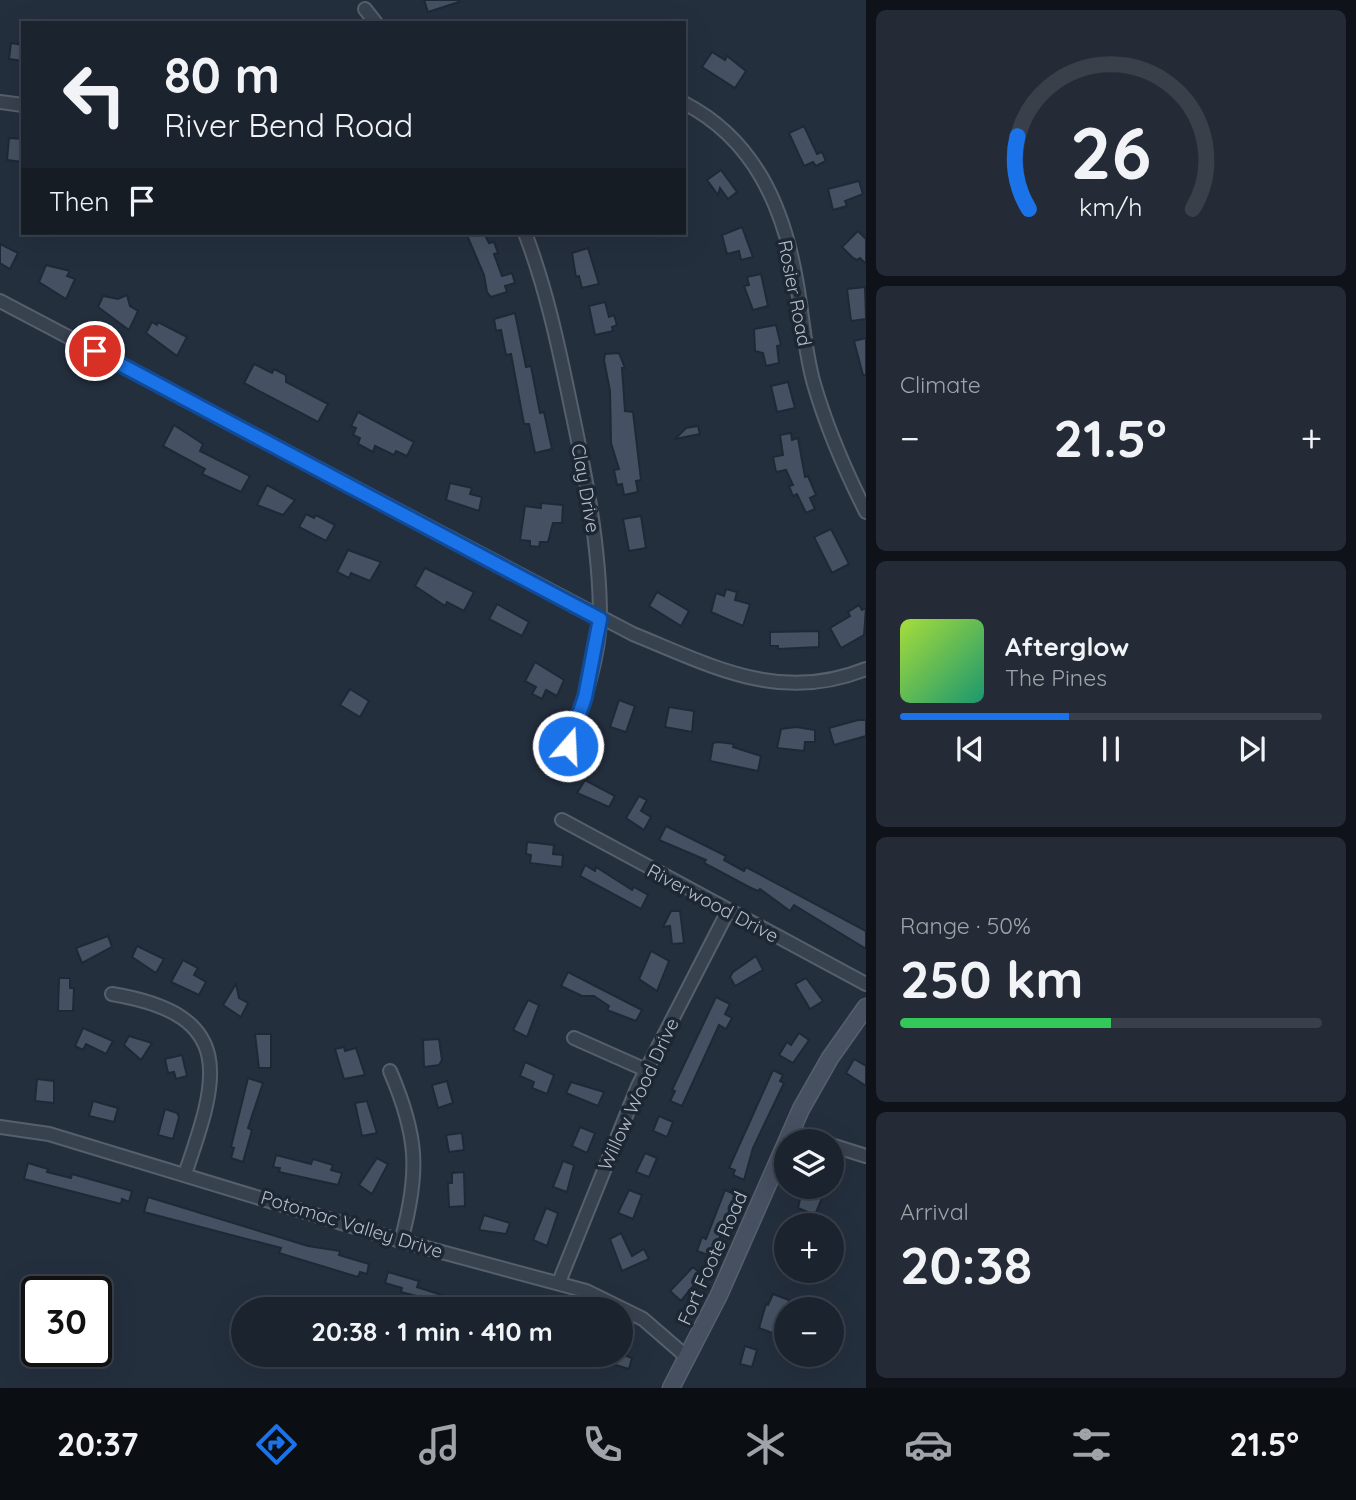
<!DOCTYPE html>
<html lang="en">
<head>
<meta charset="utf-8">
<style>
	body { margin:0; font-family:Quicksand,sans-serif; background:#242b36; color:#f1f3f6; height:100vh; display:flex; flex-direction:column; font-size:26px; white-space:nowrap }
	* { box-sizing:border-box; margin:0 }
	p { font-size:23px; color:#a0a4aa }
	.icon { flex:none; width:38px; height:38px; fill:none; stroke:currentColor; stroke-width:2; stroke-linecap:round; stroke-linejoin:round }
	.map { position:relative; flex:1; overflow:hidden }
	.drawer { display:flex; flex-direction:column; gap:10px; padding:10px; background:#0f1319; width:490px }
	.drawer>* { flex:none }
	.top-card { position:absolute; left:21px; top:21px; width:665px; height:214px; border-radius:0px; box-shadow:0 7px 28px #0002,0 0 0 2px #39404a; background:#1b232e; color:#f1f3f6; overflow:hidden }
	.controls { position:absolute; left:774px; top:1129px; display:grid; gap:14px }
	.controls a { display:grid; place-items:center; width:70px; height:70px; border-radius:50%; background:#1b232e; box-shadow:0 7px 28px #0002,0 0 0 2px #39404a; font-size:35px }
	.speed { position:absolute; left:21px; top:1276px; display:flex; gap:14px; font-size:35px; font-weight:700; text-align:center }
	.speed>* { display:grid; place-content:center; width:91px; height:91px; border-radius:50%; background:#1b232e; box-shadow:0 7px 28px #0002,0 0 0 2px #39404a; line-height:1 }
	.speed .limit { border:4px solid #111; border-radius:10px; background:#fff; color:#111 }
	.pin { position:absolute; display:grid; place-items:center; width:60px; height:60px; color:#fff; margin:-30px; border:4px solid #fff; border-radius:50%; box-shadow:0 2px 7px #0007 }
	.me { position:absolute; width:77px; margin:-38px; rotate:19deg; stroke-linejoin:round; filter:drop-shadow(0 0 5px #0008) }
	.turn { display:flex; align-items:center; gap:24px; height:147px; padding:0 28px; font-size:32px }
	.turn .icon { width:91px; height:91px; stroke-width:2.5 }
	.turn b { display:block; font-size:49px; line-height:60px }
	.then { display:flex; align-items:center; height:66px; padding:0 28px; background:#0003; gap:14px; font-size:26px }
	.big { font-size:52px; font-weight:800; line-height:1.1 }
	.drawer .card { flex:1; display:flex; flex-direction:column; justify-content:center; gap:10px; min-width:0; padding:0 24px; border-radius:10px; background:#242b36 }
	.drawer .dial { align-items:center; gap:0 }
	.dial svg { height:182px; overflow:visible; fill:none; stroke:#39404a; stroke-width:7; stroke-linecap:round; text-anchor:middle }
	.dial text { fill:#f1f3f6; stroke:none }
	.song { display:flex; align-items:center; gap:21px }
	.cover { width:84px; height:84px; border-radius:10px; background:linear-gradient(135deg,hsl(80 70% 55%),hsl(160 70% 35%)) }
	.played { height:7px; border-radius:4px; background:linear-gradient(90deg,#1a73e8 40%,#39404a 40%) }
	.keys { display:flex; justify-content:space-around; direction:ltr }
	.heat { display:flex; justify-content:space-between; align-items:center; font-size:38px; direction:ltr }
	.charge { height:10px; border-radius:5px; background:linear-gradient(90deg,#34c759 50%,#39404a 0) }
	.trip { position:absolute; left:231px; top:1297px; width:402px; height:70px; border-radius:35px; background:#1b232e; box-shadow:0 7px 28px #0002,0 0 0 2px #39404a; font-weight:800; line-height:70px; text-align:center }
	.tabs { display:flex; height:112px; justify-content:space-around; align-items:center; background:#0b0e12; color:#a0a4aa }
	.tabs .icon { width:49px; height:49px }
	.tabs .on { color:#1a73e8 }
	.tabs b { font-size:32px; color:#f1f3f6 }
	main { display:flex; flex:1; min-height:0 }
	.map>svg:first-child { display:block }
	.building { fill:#455162; stroke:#1f2835; stroke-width:2 }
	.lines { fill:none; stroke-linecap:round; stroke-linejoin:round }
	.street-casing { stroke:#565f6c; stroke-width:16 }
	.secondary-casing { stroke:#565f6c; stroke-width:19 }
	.street { stroke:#38414e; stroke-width:12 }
	.secondary { stroke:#465061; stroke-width:16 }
	.route-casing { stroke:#114b97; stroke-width:18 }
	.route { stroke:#1a73e8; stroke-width:12 }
	.labels { text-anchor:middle; stroke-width:7; stroke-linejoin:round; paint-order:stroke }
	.street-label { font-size:19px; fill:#b4bcc9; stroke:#1d2633 }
</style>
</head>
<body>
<main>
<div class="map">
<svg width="866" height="1388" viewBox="0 0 866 1388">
	<rect width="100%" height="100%" fill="#242f3e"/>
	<g class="building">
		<path d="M424,0H459V2L428,12Z"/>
		<path d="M11,43L23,45V61L9,59Z"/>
		<path d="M712,52L725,60L727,56L746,71L735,88L702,67Z"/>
		<path d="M804,126L817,154L822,152L826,161L816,166L813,162L804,166L789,133Z"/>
		<path d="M9,138L23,139V162L7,160Z"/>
		<path d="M721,170L737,192L728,199L720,188L718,195L707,180Z"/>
		<path d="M859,181L863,194L845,201L847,206L833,210L828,189Z"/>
		<path d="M742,227L753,257L741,260L739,251L727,254L722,235Z"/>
		<path d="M858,231L866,239V264L860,258L857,260L853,258L842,247Z"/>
		<path d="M466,233H484L489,243L494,242L498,253L494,254L502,276L512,273L515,283L505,286L507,292L491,297L487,292L484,275Z"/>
		<path d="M0,244L18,253L10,269L0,263Z"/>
		<path d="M588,248L599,284L582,288L579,276L576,277L572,253Z"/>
		<path d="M46,265L70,271L67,276L75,279L66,299L39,282Z"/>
		<path d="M761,274L768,306L753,310L744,286L749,285L747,277Z"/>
		<path d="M865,287L866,319L851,321L847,289Z"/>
		<path d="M127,295L130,306L138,311L129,330L98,307L103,296L118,299Z"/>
		<path d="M605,302L609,317L614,315L617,325L612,327L613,331L595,335L589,306Z"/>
		<path d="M515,313L526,367L531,366L540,413L544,412L552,449L535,453L529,424H524L511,354L506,355L501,330L496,331L494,319Z"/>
		<path d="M152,322L157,325L158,322L187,337L177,356L146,333Z"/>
		<path d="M776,325L781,345L777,346L779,363L766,366L763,353L755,351L754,329Z"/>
		<path d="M866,338V375H863L854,341Z"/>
		<path d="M619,353L625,368H622L625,411L633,412L641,480L636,481L638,492L624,495L622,484L617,485L614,470L619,469L611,443L610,391L604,360L605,354Z"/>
		<path d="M254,364L272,373L274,369L286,375V382L328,404L318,422L244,383Z"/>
		<path d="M788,382L795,408L777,412L771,386Z"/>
		<path d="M358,412L414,442L407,456L396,451L394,455L375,446L373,452L358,444L360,438L353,435L356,428L351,426Z"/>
		<path d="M174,425L203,444L200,451L250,476L241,492L202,474L205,469L163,446Z"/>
		<path d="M698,426L700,434L675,439L686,428Z"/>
		<path d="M791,433L792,440L798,438L805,477L808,476L816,495L810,498L815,509L806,513L797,494L793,496L789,486L793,485L786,470L776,472L773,457L783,455L780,435Z"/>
		<path d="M450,483L472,488L470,494L482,497L479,511L446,500Z"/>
		<path d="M267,485L295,500L283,515L257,505Z"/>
		<path d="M541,503L563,505L562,523H553L548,542H540L539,547L530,546V541L520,540L525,506L541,508Z"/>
		<path d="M306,514L314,518L316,515L335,525L326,541L299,527Z"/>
		<path d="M641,516L646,548L629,551L623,519Z"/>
		<path d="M831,529L849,564L832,573L814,537Z"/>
		<path d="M348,550L381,562L370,581L351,573L349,578L337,572Z"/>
		<path d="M425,568L474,592L464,611L447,602L445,606L415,586Z"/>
		<path d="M726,589L737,592L735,600L750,604L743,626L711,612L716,593L724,596Z"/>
		<path d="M657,592L689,611L681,626L649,606Z"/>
		<path d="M497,604L529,622L522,636L489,619Z"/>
		<path d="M859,605L862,610L866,608L864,635L841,648L830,628L850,616L848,612Z"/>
		<path d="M819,631V647L778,649V646H770V632Z"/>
		<path d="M535,662L564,680L557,696L546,690L542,699L532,694L536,687L525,681Z"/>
		<path d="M350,689L369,701L360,717L340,705Z"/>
		<path d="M619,700L635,706L626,732L610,727Z"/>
		<path d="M669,707L694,711L692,732L665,727Z"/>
		<path d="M858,720H866V736L834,745L829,728Z"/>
		<path d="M796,727L815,730V742H805L804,751L777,748L781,729Z"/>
		<path d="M718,742L734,744L733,747L761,756L758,771L710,761L713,743Z"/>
		<path d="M585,780L615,796L609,807L577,793Z"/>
		<path d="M639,796L647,800L641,811L651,817L644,830L626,818Z"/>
		<path d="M666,826L726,856L724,860L744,871L746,867L866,931V949L794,905L790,911L760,889L758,891L749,887L704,863L706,860L659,840Z"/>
		<path d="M527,842L554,845L553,854L563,855L562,867L530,863L531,855L526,854Z"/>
		<path d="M585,865L595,871L596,867L632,890L634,887L648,895L641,909L580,876Z"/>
		<path d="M671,911H680L684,943L672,944L670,926L663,927Z"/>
		<path d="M108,936L112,947L82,963L76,948Z"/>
		<path d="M137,946L164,959L156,973L132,957Z"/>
		<path d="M651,951L669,961L657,991L639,979Z"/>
		<path d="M756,956L763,970L735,986L730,977L733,972Z"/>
		<path d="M183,960L198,968L194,975L206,982L199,995L171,982Z"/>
		<path d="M568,972L642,1010L636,1021L607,1010L609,1006L594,996H582L561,986Z"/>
		<path d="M59,978H70V988H74L73,1011H58Z"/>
		<path d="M806,978L823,1001L810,1009L795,984Z"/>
		<path d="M236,984L239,998L248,1003L241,1017L223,1005Z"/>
		<path d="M716,997L730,1004L725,1014L732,1018L726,1029L719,1025L682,1106L670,1101L675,1091L672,1090Z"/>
		<path d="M528,1000L539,1005L527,1037L513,1030Z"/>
		<path d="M83,1028L113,1041L106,1054L86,1044L83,1050L75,1046Z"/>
		<path d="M799,1033L809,1040L793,1063L779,1055L787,1042L791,1045Z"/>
		<path d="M255,1034H271V1068H259Z"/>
		<path d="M129,1036L152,1043L141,1060L124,1045Z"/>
		<path d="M439,1039L442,1060L439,1065L424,1067L423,1040Z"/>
		<path d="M344,1047L345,1051L356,1048L365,1075L344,1079L335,1049Z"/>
		<path d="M182,1055L187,1076L176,1079L174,1072L168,1073L165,1059Z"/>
		<path d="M854,1059L866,1066V1086L846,1073Z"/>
		<path d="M525,1062L554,1075L547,1094L532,1088L534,1082L520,1076Z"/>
		<path d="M773,1070L783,1075L780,1081L784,1083L753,1148L744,1180L733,1175L735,1170L729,1168Z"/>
		<path d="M248,1078L263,1083L248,1128L252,1130L243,1162L231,1158L234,1148L231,1147Z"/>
		<path d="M37,1079L54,1081V1103L35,1101Z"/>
		<path d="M447,1081L453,1103L438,1108L432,1085Z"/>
		<path d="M571,1082L604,1092L598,1106L566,1093Z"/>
		<path d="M93,1101L118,1108L114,1122L89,1116Z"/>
		<path d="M367,1101L377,1133L362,1136L355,1103Z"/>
		<path d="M165,1109L177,1113L179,1117L173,1139L158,1135Z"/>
		<path d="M659,1116L673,1122L667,1137L653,1131Z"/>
		<path d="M580,1127L595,1133L587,1153L572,1146Z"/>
		<path d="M462,1133L464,1150L449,1152L446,1135Z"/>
		<path d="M645,1153L657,1158L649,1177L636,1172Z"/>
		<path d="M276,1155L311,1164L313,1159L333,1165L331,1170L342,1173L338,1185L279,1172L280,1168L273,1167Z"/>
		<path d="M377,1158L388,1164L372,1194L359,1185Z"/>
		<path d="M563,1161L574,1165L567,1192L553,1187Z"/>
		<path d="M28,1163L48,1169L47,1172L71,1178L72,1174L132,1191L129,1202L122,1199L121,1204L24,1179Z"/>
		<path d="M464,1172L465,1206L449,1207L448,1183H452V1173Z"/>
		<path d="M803,1186H827L815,1215L798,1208Z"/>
		<path d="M629,1190L642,1195L633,1219L618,1213Z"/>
		<path d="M725,1190L739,1196L711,1256L697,1251L702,1237L706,1239Z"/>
		<path d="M148,1197L308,1246L340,1251L339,1255L369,1264L367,1274L360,1272L358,1277L279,1253L281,1248L144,1212Z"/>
		<path d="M546,1208L558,1213L547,1246L533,1240Z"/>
		<path d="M484,1215L510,1223L506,1234L479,1230Z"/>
		<path d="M621,1233L632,1256L644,1249L649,1259L622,1271L610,1239Z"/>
		<path d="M693,1267L702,1275L681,1301L670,1291Z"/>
		<path d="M388,1272L419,1281L417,1287L454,1299L451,1309L426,1306L428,1299L401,1292L402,1288L385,1283Z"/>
		<path d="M773,1294L789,1300L786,1327L778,1325L775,1334L759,1328L766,1304L768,1305Z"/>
		<path d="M475,1299L503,1306V1309H472Z"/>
		<path d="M745,1346L757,1350L752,1367L740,1364Z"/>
		<path d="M560,1354H621L632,1358L629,1369L595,1359L593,1367L560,1357Z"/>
	</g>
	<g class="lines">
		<defs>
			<g id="street">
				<path d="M365,9L376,23"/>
				<path d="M0,102L23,105"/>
				<path d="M684,103C754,139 783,206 796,279C803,315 804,349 814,384C827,429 845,470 866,512"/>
				<path d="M525,233C546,288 558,344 570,402C585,473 600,545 600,618C599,661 582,706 568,746"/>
				<path d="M0,301L633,634C712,666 780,704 866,669"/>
				<path d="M562,820L866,984"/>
				<path d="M112,994C239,1015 218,1079 185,1174"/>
				<path d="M574,1038L646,1070"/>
				<path d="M390,1071C418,1136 420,1172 401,1241"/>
				<path d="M0,1127L49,1134L401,1241L586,1291L643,1319L688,1358"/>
				<path d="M790,1131L820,1141"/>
				<path d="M831,1145L866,1156"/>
				<path d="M559,1282L638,1086L728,911"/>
			</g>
			<path id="secondary" d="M671,1388L719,1295L801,1109L830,1058L866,1007"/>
		</defs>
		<use href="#street" class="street-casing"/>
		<use href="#secondary" class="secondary-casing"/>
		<use href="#street" class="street"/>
		<use href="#secondary" class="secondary"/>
	</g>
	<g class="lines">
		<defs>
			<path id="route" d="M95,351L600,619L585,697L568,746"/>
		</defs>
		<use href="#route" class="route-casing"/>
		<use href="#route" class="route"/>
	</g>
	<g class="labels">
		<g class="street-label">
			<text transform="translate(795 293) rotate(79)" y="7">Rosier Road</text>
			<text transform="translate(586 488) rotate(80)" y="7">Clay Drive</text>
			<text transform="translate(713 903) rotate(28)" y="7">Riverwood Drive</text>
			<text transform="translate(638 1094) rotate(-65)" y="7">Willow Wood Drive</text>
			<text transform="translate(352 1224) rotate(17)" y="7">Potomac Valley Drive</text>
			<text transform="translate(712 1258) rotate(-66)" y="7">Fort Foote Road</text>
		</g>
	</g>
</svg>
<div class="controls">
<a><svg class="icon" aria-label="layers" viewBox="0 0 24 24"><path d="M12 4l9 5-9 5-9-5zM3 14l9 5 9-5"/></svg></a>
<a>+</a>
<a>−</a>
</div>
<div class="speed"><div class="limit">30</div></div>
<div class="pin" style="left:95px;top:351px;background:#d93025"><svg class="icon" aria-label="arrive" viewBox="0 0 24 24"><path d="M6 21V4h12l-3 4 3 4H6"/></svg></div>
<svg class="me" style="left:568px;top:746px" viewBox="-20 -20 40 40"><circle r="17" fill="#1a73e8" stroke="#fff" stroke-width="3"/><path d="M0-11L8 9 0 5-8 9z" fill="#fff"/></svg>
<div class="trip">20:38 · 1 min · 410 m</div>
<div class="top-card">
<div class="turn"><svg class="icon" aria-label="left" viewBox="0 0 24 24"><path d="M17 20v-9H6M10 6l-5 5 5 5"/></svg><div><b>80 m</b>River Bend Road</div></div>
<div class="then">Then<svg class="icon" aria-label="arrive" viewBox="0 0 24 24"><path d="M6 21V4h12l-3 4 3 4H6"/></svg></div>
</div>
</div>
<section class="drawer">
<div class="card dial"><svg viewBox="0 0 100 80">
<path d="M14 69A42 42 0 1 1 86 69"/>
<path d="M14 69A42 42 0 0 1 9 37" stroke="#1a73e8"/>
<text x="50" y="56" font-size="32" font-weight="700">26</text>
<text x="50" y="72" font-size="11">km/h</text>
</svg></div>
<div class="card"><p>Climate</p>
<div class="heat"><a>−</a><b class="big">21.5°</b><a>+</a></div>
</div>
<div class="card">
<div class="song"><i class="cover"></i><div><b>Afterglow</b><p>The Pines</p></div></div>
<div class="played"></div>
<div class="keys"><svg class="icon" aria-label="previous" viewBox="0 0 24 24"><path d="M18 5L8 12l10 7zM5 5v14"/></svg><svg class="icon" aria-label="pause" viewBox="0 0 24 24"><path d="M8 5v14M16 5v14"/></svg><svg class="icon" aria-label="next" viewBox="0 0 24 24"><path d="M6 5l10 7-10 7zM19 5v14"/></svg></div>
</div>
<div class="card"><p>Range · 50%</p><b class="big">250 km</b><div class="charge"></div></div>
<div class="card"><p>Arrival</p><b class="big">20:38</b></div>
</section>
</main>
<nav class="tabs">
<b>20:37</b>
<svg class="icon on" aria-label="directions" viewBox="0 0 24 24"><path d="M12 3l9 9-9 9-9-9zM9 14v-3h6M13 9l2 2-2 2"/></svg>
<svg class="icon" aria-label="music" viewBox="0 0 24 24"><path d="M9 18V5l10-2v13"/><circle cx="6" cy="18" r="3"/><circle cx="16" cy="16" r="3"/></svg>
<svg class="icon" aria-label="phone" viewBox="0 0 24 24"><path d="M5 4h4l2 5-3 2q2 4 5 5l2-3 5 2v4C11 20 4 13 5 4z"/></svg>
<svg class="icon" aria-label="climate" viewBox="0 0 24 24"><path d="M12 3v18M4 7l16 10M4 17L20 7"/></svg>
<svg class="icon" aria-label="car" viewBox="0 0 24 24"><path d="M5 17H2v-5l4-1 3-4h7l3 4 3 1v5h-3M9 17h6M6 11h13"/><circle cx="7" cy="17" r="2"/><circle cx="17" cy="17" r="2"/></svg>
<svg class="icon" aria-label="filters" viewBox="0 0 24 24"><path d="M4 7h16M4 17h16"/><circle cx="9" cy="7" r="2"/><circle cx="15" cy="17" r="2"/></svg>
<b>21.5°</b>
</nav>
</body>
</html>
